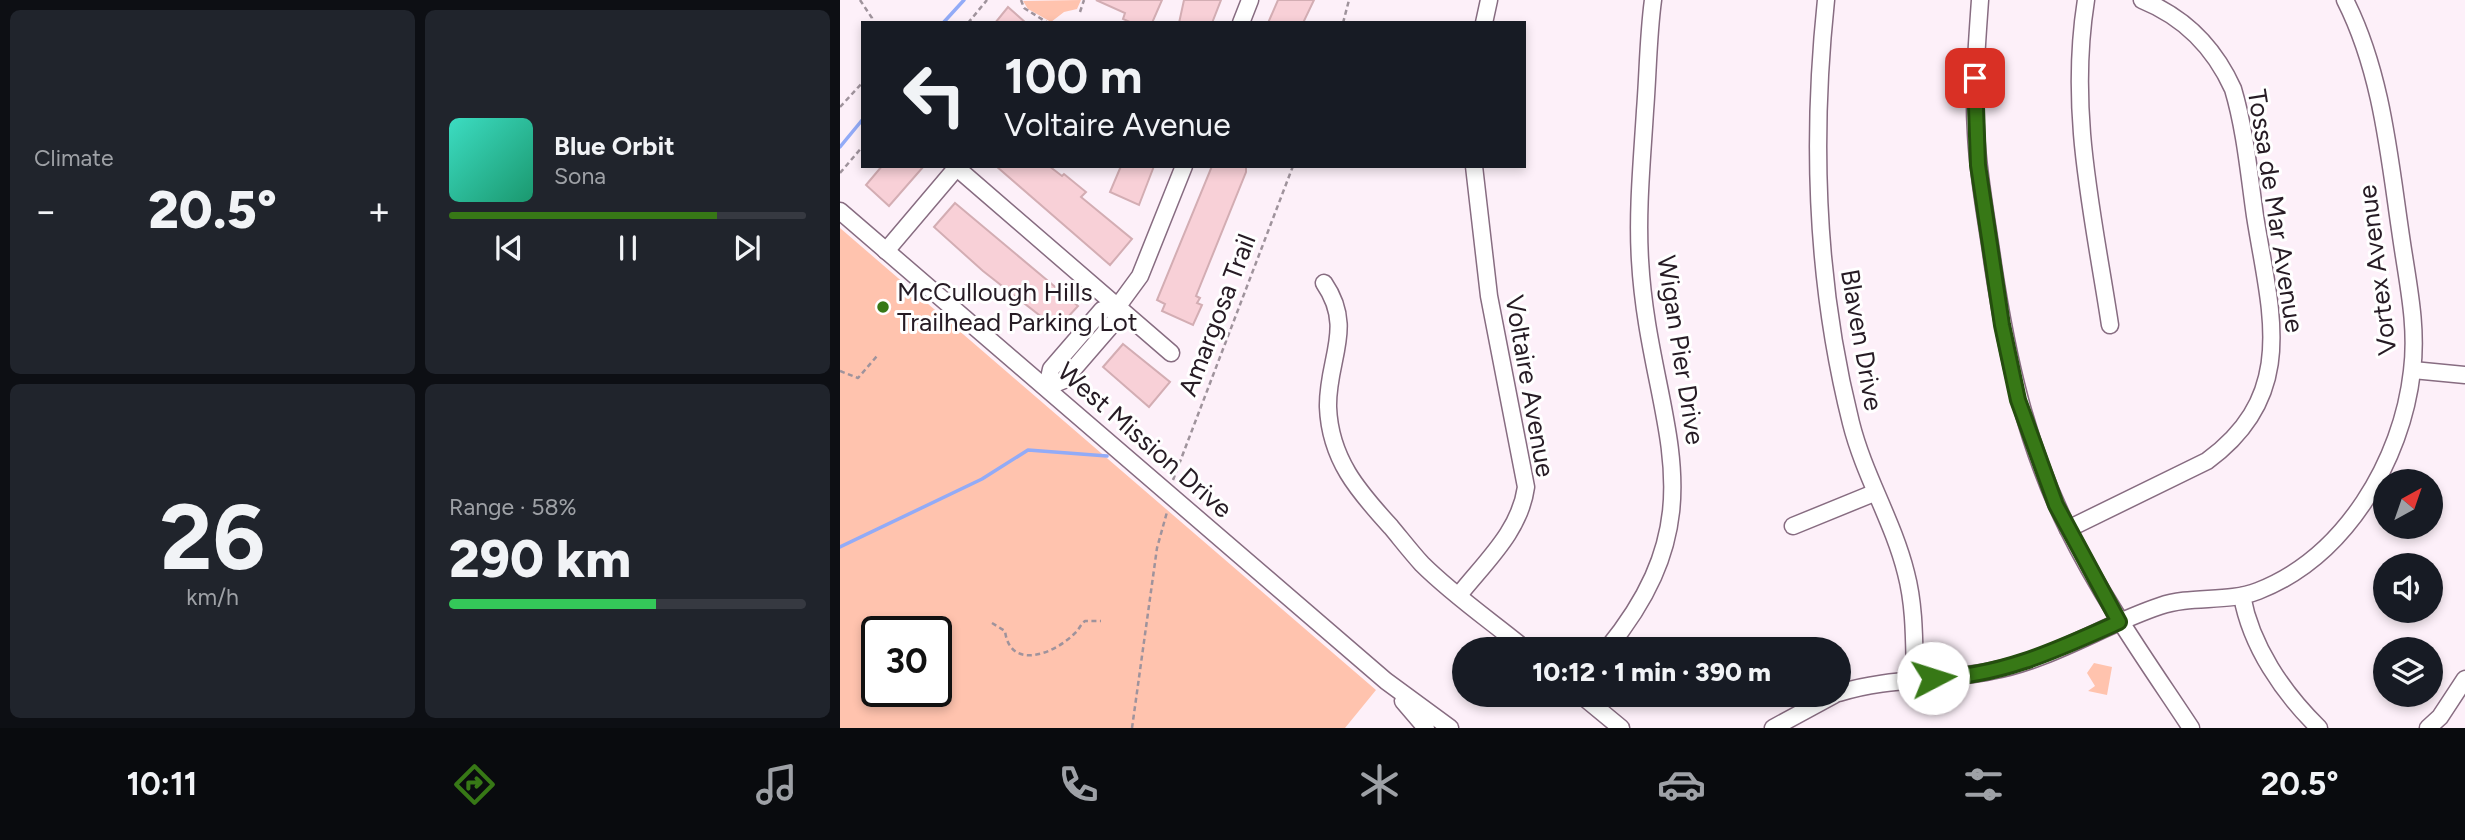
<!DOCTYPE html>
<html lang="en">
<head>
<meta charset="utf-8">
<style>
	body { margin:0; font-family:Figtree,sans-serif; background:#20242c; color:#f1f3f6; height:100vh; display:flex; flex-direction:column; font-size:26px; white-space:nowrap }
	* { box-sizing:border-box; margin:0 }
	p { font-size:23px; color:#9ea1a6 }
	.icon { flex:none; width:38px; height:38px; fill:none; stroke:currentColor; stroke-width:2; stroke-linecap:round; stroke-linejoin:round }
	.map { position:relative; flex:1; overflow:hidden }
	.sheet { display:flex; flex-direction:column; gap:10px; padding:10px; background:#0d0f14; width:840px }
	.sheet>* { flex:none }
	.top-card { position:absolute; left:21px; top:21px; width:665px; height:147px; border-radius:0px; box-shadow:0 4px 10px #0003; background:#171b24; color:#f1f3f6; overflow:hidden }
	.needle { width:46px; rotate:40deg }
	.buttons { position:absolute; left:1533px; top:469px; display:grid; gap:14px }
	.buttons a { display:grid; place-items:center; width:70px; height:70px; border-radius:50%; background:#171b24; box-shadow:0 4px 10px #0003; font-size:35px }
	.speed { position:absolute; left:21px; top:616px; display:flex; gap:14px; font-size:35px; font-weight:700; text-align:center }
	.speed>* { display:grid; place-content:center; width:91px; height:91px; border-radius:50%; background:#171b24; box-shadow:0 4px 10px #0003; line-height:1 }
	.speed .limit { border:4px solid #111; border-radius:10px; background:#fff; color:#111 }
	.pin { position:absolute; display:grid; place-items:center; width:60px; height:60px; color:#fff; margin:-30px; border-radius:14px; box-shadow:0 4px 10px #0006 }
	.me { position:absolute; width:77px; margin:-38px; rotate:85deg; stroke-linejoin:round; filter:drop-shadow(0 0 5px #0008) }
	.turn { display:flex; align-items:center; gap:24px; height:147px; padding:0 28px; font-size:32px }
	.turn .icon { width:91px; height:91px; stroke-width:2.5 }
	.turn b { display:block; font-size:49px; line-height:60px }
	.big { font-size:52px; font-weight:800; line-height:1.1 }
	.sheet .widget { flex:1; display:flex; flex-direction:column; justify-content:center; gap:10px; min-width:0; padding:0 24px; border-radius:10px; background:#20242c }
	.sheet .dial { align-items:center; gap:0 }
	.dial b { font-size:91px; line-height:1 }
	.song { display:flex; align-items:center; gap:21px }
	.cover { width:84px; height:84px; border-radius:10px; background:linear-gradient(135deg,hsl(170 70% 55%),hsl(160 70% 35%)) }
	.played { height:7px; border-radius:4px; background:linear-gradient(90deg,#377816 75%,#363941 75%) }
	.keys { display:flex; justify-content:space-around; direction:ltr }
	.heat { display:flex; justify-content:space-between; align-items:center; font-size:38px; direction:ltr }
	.charge { height:10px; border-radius:5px; background:linear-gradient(90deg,#34c759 58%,#363941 0) }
	.sheet .tiles { flex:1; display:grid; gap:10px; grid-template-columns:repeat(2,1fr) }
	.trip { position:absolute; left:612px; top:637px; width:399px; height:70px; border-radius:35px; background:#171b24; box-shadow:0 4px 10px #0003; font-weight:800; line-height:70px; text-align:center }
	.dock { display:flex; height:112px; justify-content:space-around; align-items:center; background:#090b0e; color:#9ea1a6 }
	.dock .icon { width:49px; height:49px }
	.dock .selected { color:#377816 }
	.dock b { font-size:32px; color:#f1f3f6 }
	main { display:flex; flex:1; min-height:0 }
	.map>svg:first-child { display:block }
	.green { fill:#ffc3ae; fill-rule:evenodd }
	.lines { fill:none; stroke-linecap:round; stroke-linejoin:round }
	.stream { stroke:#92abf7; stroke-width:3.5 }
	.building { fill:#f8d0d7; stroke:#d3adb3; stroke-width:2 }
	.minor-casing { stroke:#876c81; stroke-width:19 }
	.path { stroke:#9f939c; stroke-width:2.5; stroke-dasharray:5 3.5; stroke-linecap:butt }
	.minor { stroke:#fff; stroke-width:16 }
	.route-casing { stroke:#244e0e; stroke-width:18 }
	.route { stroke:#377816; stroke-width:12 }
	.poi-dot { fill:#377816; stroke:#fff; stroke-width:2.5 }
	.labels { text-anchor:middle; stroke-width:6; stroke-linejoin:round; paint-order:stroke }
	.street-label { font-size:26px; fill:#261b24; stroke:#fff }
	.poi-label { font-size:26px; fill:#261b24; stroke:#fff; text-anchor:start }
</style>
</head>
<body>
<main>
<section class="sheet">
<div class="tiles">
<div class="widget"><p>Climate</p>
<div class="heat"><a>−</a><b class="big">20.5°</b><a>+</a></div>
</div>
<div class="widget">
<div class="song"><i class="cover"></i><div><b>Blue Orbit</b><p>Sona</p></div></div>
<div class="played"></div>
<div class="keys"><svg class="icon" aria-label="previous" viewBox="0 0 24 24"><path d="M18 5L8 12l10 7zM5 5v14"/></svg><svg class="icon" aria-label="pause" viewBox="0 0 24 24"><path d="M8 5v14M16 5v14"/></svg><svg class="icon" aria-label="next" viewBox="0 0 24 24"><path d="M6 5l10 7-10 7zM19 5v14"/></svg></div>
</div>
<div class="widget dial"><b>26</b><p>km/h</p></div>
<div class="widget"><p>Range · 58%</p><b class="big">290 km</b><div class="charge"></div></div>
</div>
</section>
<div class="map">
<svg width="1625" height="728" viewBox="0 0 1625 728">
	<rect width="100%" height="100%" fill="#fdf0f9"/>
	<g class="green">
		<path d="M241,0L237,9L224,12L211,22L188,9L183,1Z"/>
		<path d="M0,228L536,690L505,728H0ZM37,632H96V691H37Z"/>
		<path d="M1254,663L1272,667L1267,695L1248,691L1255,686L1247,673Z"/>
	</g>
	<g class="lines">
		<g class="stream">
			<path d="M103,23L124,0"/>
			<path d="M0,147L23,119"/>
			<path d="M0,547L142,479L188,450L267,456"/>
		</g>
	</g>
	<g class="building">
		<path d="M256,0H322L312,23H292L283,19L285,13Z"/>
		<path d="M344,0H381L372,23H339Z"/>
		<path d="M438,0H474L463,23H428Z"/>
		<path d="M168,7L186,23H155Z"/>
		<path d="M42,166H84L49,206L26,185Z"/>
		<path d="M156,166H209L222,176L224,174L246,192L241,197L292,239L270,265Z"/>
		<path d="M281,166H314L299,205L270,192Z"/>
		<path d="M372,166H406V172L356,296L360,298L357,303L362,305L353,325L322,311L325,304L317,300Z"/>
		<path d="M115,203L238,306L217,329L143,271L94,227Z"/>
		<path d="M283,344L330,382L309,407L263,367Z"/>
	</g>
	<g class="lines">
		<defs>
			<g id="minor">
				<path d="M986,0C971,142 976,284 1011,423C1024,475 1053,521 1066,573C1075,607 1074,643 1075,679"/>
				<path d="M1140,0C1137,44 1133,89 1136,133C1138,177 1147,221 1153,265C1167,357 1186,445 1228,529C1263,600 1308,663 1351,728"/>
				<path d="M1246,0C1228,113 1253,213 1270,325"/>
				<path d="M401,23L410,0"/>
				<path d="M644,23L649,0"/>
				<path d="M117,168L331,353"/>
				<path d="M0,211L546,681L610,728"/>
				<path d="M46,251L118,166"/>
				<path d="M484,283C515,328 487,359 488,407C490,459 518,491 551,527C561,539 571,552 582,564C613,595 651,621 685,649"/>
				<path d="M1573,370L1625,375"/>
				<path d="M207,387L224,380L275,321L278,306L300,276L344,166"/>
				<path d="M207,387L211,369L262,310L278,306"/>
				<path d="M953,526L1034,493"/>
				<path d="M1228,529L1367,461C1459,394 1430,311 1415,216C1409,174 1405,129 1393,89C1374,47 1344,17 1302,0"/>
				<path d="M619,595C646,561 680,531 686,487L649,296L634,166"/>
				<path d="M1402,596C1411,646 1443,693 1479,728"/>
				<path d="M767,649C885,505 809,420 800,260C797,211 802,161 805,111C808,74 808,37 813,0"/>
				<path d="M999,693C1049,677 1100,682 1151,671C1211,660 1263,625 1320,606C1352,595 1387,603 1418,591C1505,557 1562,461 1572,371C1577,332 1570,294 1564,256C1550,169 1545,79 1505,0"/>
				<path d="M741,695L781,728"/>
				<path d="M563,701L586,728"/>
				<path d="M933,728L994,695"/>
				<path d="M1588,728L1600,717L1625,679"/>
			</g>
		</defs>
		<use href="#minor" class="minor-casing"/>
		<g class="path">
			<path d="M20,0L32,18V23"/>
			<path d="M181,0L184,8L208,23"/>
			<path d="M240,12L244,0"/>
			<path d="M128,23L147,0"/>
			<path d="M503,23L509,0"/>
			<path d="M0,107L23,82"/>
			<path d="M0,173L23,146"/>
			<path d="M0,371L18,378L37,356"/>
			<path d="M333,480L453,166"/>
			<path d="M152,623L165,631C170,671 214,654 234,634C239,630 240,625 245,621H261"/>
			<path d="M292,728L317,548L327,512"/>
		</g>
		<use href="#minor" class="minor"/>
	</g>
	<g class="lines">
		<defs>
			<path id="route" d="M1093,678C1160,677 1219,649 1279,622L1216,505L1178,400L1162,325L1138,165L1135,78"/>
		</defs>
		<use href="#route" class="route-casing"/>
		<use href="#route" class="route"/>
	</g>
	<circle class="poi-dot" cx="43" cy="307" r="7"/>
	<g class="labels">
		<g class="street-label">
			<text transform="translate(1436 211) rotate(81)" y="9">Tossa de Mar Avenue</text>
			<text transform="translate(1537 270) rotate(-97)" y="9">Vortex Avenue</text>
			<text transform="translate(377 315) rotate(-69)" y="9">Amargosa Trail</text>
			<text transform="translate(1022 340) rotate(80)" y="9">Blaven Drive</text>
			<text transform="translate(841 350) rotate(81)" y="9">Wigan Pier Drive</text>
			<text transform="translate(690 386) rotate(80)" y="9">Voltaire Avenue</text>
			<text transform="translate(305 440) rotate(41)" y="9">West Mission Drive</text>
		</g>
		<g class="poi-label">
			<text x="57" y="301">McCullough Hills<tspan x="57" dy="30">Trailhead Parking Lot</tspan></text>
		</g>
	</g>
</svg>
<div class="buttons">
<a><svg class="needle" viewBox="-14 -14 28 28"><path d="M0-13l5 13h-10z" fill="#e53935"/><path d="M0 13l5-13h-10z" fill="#9ea1a6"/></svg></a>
<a><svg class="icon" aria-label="sound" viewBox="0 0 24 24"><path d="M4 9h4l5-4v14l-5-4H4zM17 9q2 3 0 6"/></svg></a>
<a><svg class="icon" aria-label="layers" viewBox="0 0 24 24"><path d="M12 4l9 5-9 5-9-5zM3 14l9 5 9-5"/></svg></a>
</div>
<div class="speed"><div class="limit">30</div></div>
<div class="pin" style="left:1135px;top:78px;background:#d93025"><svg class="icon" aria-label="arrive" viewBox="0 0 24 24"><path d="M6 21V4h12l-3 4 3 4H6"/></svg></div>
<svg class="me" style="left:1093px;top:678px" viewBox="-20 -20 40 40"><circle r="19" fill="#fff"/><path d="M0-13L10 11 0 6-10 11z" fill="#377816"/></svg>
<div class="trip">10:12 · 1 min · 390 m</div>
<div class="top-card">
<div class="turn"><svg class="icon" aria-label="left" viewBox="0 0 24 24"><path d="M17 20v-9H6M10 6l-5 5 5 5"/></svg><div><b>100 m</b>Voltaire Avenue</div></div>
</div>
</div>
</main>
<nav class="dock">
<b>10:11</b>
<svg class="icon selected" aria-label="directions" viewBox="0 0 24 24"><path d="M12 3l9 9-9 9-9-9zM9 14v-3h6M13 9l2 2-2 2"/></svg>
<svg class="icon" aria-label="music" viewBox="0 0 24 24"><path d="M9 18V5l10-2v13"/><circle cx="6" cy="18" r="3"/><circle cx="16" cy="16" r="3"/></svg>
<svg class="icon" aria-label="phone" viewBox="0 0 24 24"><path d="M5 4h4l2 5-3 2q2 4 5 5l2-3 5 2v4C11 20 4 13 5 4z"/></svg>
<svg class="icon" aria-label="climate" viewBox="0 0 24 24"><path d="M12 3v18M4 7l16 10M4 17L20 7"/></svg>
<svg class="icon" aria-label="car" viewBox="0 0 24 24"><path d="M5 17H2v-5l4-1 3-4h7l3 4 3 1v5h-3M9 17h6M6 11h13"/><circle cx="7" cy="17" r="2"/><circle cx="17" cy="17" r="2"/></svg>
<svg class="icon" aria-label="filters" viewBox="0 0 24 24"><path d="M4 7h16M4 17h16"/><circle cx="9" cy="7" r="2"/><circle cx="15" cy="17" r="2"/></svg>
<b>20.5°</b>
</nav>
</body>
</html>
